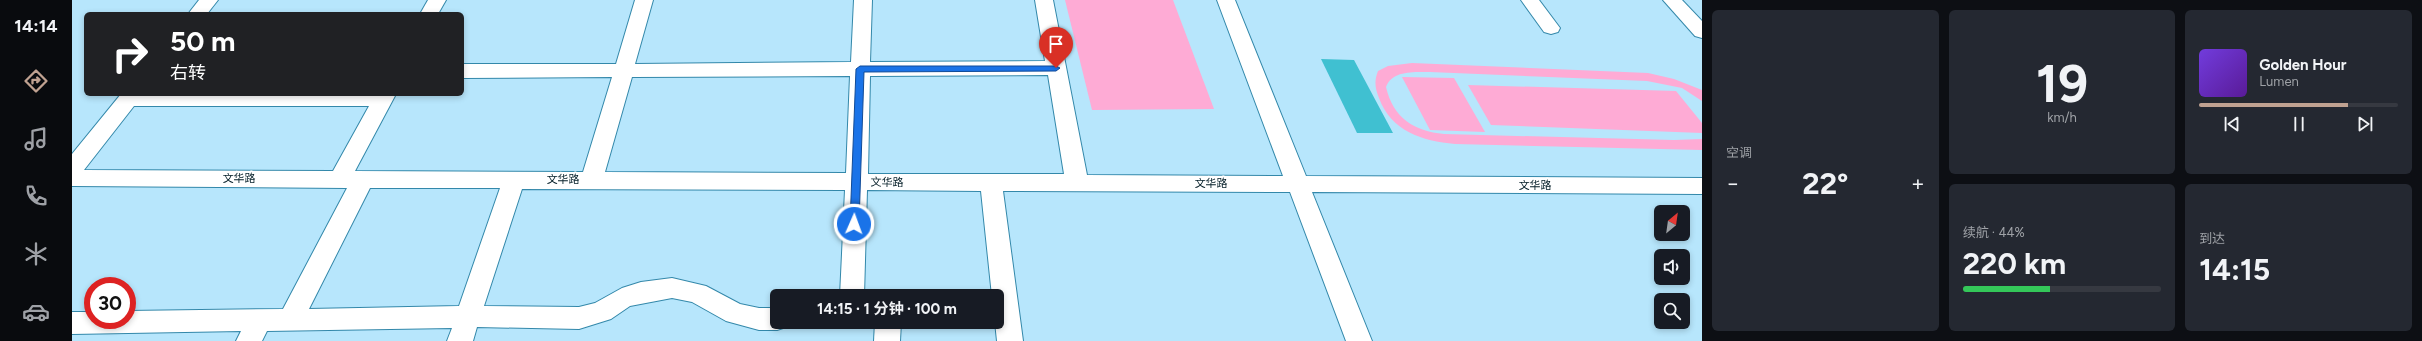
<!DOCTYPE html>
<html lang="zh">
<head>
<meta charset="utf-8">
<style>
	body { margin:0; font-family:Figtree,"Noto Sans SC",sans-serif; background:#242831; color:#f1f3f6; height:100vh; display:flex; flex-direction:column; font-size:15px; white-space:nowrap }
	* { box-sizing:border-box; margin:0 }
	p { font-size:13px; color:#9ea1a6 }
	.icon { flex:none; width:22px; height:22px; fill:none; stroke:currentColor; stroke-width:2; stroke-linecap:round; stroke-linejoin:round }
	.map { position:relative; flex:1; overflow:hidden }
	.panel { display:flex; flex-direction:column; gap:10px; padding:10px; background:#0d0f14; width:720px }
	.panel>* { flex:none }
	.guide { position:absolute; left:12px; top:12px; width:380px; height:84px; border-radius:6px; box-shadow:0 2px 6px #0003; background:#202124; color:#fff; overflow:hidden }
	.needle { width:26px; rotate:29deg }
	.buttons { position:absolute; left:1582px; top:205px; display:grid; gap:8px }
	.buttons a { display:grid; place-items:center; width:36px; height:36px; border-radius:6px; background:#171b24; box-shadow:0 2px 6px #0003; font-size:20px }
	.speed { position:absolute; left:12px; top:277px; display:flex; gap:8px; font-size:20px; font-weight:700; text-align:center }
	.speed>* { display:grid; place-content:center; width:52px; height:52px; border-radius:50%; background:#171b24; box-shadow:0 2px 6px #0003; line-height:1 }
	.speed .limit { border:6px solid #d22; background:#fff; color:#111 }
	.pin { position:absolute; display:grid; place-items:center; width:34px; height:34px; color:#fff; margin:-41px -17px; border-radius:50% 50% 50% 0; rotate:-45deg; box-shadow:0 0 4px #0007 }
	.pin .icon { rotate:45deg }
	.me { position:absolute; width:44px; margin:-22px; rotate:2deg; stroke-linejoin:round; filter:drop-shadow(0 0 3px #0008) }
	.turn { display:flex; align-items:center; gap:14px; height:84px; padding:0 20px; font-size:18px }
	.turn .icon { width:52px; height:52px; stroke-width:2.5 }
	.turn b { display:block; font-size:28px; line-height:34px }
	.big { font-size:30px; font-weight:700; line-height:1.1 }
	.panel .widget { flex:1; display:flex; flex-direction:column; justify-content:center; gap:6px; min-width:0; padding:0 14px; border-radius:6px; background:#242831 }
	.panel .dial { align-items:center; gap:0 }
	.dial b { font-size:52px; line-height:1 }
	.song { display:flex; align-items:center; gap:12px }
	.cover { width:48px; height:48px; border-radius:6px; background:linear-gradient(135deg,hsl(260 70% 55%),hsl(270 70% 35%)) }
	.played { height:4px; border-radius:2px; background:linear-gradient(90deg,#c0a291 75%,#363941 75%) }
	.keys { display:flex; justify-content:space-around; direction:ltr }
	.heat { display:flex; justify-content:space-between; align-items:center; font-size:22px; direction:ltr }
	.charge { height:6px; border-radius:3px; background:linear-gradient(90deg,#34c759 44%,#363941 0) }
	.panel .tiles { flex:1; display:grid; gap:10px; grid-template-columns:repeat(3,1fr) }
	.widget:first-child { grid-row:span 2 }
	.trip { position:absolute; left:698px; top:289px; width:234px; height:40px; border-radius:6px; background:#171b24; box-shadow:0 2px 6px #0003; font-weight:700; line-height:40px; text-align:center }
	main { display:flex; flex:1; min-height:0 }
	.tabs { display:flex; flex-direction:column; width:72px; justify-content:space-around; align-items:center; background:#090b0e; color:#9ea1a6 }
	.tabs .icon { width:28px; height:28px }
	.tabs .active { color:#c0a291 }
	.tabs b { font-size:18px; color:#f1f3f6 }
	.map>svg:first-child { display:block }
	.green { fill:#feabd5 }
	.building { fill:#40c0d1 }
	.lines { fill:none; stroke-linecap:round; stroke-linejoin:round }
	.street-casing { stroke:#38a; stroke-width:2 }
	.street { fill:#fff; fill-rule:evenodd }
	.route { fill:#1a73e8; stroke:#114b97 }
	.labels { text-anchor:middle; stroke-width:4; stroke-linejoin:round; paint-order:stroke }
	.street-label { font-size:11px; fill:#021c26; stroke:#fff }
</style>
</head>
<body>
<main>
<nav class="tabs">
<b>14:14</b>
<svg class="icon active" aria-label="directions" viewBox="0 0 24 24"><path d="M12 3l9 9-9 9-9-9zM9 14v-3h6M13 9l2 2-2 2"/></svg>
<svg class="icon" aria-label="music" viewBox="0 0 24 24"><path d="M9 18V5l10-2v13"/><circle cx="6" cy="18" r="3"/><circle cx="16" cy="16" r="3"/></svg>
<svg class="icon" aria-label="phone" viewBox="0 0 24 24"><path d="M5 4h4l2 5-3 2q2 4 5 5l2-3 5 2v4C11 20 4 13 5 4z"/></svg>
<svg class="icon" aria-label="climate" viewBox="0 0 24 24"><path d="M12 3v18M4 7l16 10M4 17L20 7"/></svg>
<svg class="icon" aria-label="car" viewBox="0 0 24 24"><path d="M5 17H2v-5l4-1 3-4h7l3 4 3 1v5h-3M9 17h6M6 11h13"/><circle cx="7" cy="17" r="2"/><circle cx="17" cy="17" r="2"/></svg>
</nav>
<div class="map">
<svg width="1630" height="341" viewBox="0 0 1630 341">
	<rect width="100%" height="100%" fill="#b7e6fc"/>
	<g class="green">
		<path d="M993,0H1101L1142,109L1020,110Z"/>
		<path d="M1340,63L1576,73L1602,79L1630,90V101L1610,88L1575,81L1358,72C1343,72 1320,70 1314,87C1321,118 1342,131 1372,134L1602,140L1630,139V150L1383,144C1350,141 1319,131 1307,98C1303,88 1302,81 1306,71L1316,66Z"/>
		<path d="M1330,77L1382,78L1413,132L1358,130Z"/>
		<path d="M1396,85L1604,91L1630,123V133L1419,125Z"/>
	</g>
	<path class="building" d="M1249,59L1282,60L1321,133H1285Z"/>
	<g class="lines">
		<defs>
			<g id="street">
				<path d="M127,0H146L135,14H116Z"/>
				<path d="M356,0H374L366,14H348Z"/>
				<path d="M563,0H581L563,64L779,62L782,0H800L798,62L973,61L963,0H981L1015,175L1211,176L1145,0H1163L1234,176L1630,178V194L1240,192L1300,341H1274L1218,192L931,191L951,341H925L923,322H925V296H920L909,191L795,190L792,296H768L773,190L450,189L412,306L507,307L523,303L550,288L569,282L600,278L634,286L668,304L687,308H705V322H716L714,327L705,330H687L654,321L620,302L600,298L558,306L539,319L507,329L405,327L401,341H375L380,328L195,331L190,341H164L169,331L0,334V312H21V320H55V311L211,309L275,188L0,186V154L49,94H324L283,171L511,172L540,77L390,78V64H544ZM976,75L992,174H796L798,76ZM778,76L774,173L533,172L560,77ZM62,106H297L261,171L12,170ZM298,188H428L387,306L237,309Z"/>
				<path d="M1449,0H1467L1488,28L1486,32L1479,34L1472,32Z"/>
				<path d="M1591,0H1610L1630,21V38L1623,36Z"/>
				<path d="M803,322H829L828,341H802Z"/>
			</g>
		</defs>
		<use href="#street" class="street-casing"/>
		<use href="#street" class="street"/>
	</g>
	<path class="route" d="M788,66H984L988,68L984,71L792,72L787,224L782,228L778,224L784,69Z"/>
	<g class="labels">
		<g class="street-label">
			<text x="167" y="182">文华路</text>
			<text x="491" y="183">文华路</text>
			<text transform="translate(815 182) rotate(1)" y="4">文华路</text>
			<text x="1139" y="187">文华路</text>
			<text x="1463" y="189">文华路</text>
		</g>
	</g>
</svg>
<div class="buttons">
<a><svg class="needle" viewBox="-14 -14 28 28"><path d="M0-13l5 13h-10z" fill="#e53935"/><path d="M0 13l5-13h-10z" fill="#9ea1a6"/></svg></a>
<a><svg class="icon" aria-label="sound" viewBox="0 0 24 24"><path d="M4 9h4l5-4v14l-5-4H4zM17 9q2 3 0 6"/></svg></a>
<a><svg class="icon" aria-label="search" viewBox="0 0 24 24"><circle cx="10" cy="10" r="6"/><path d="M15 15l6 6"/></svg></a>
</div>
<div class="speed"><div class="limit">30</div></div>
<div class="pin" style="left:984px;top:68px;background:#d93025"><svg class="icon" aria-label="arrive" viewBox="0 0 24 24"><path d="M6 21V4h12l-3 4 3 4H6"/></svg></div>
<svg class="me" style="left:782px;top:224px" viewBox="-20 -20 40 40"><circle r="17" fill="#1a73e8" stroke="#fff" stroke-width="3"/><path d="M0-11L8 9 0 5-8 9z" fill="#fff"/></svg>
<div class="trip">14:15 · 1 分钟 · 100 m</div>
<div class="guide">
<div class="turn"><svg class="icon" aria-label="right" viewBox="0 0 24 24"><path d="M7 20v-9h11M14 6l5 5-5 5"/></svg><div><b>50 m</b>右转</div></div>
</div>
</div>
<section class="panel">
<div class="tiles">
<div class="widget"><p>空调</p>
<div class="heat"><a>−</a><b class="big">22°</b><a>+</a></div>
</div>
<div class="widget dial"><b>19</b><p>km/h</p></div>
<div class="widget">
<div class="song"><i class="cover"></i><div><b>Golden Hour</b><p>Lumen</p></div></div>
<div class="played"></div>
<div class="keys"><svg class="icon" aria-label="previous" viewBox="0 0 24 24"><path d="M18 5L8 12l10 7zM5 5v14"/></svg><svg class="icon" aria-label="pause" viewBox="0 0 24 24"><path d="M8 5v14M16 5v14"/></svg><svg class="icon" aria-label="next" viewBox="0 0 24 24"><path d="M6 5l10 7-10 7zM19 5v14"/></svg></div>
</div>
<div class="widget"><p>续航 · 44%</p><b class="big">220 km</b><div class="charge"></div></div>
<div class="widget"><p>到达</p><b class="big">14:15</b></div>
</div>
</section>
</main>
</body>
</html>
